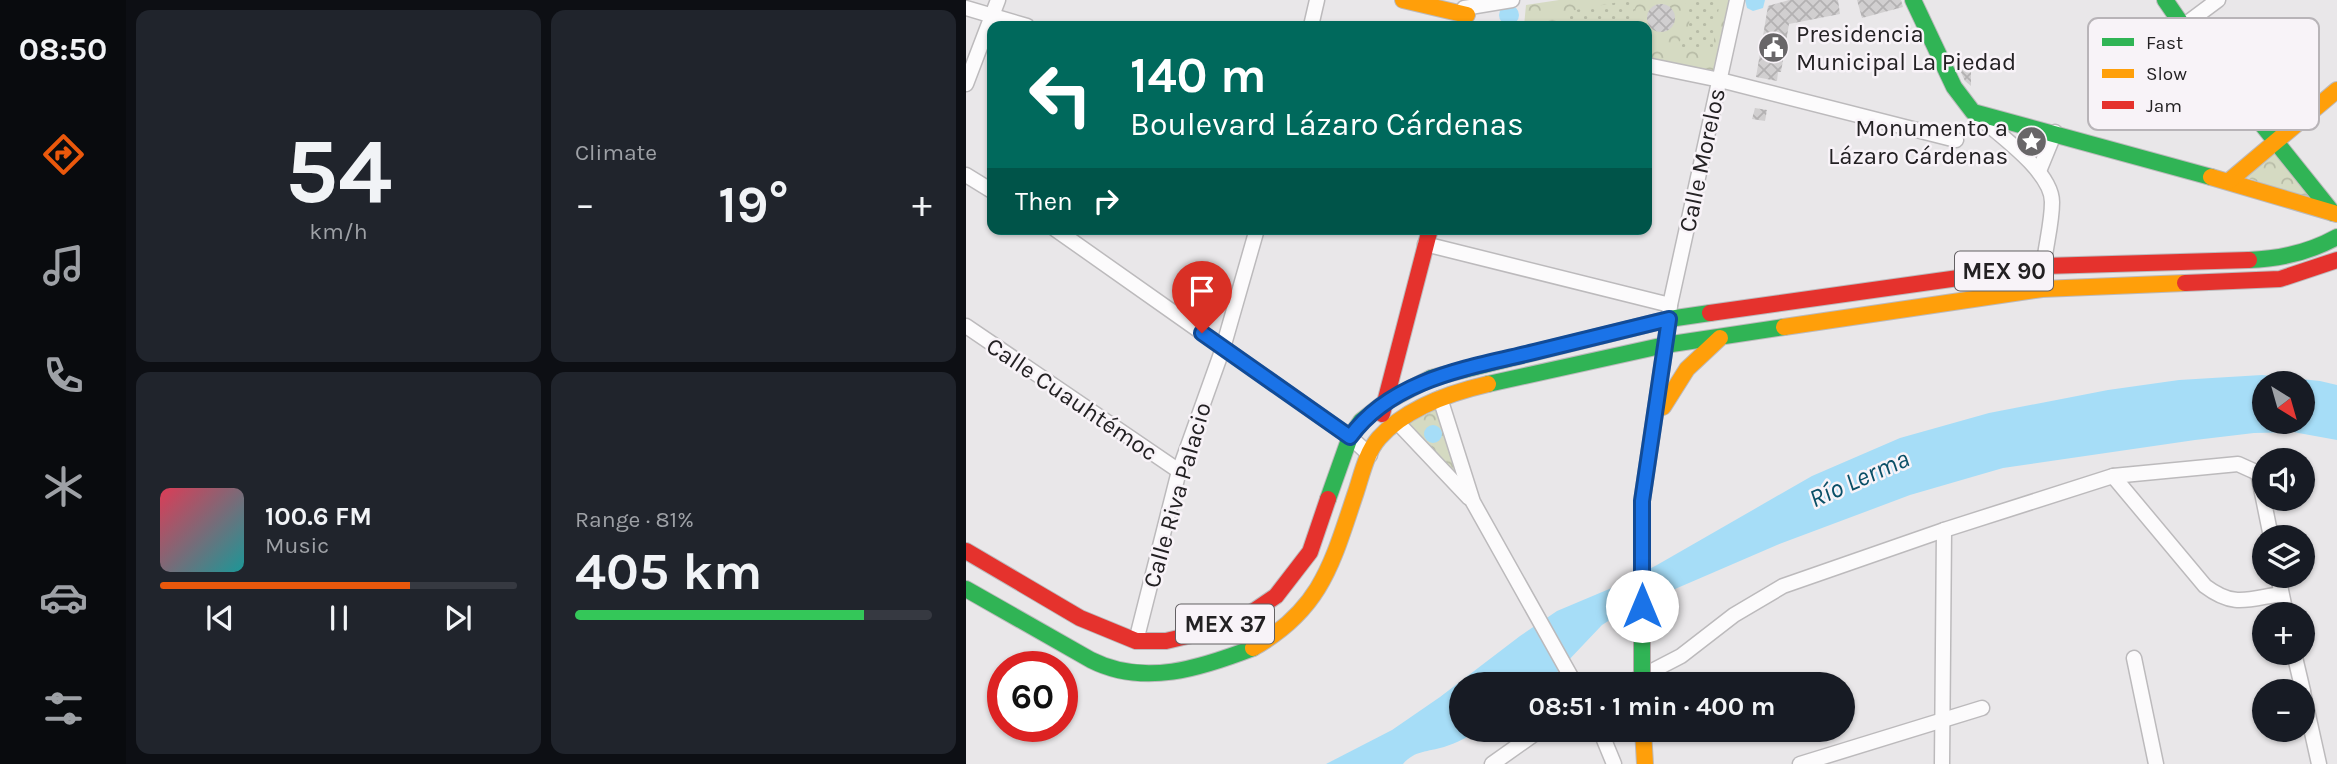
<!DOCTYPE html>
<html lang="en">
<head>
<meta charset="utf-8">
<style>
	body { margin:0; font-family:Karla,sans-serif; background:#20242c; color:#f1f3f6; height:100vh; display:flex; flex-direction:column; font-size:26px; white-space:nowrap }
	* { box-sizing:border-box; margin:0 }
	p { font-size:23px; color:#9ea1a6 }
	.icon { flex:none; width:38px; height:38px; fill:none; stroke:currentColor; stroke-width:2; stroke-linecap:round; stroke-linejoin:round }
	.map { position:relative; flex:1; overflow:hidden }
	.panel { display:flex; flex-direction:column; gap:10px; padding:10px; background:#0d0f14; width:840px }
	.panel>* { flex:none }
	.hud { position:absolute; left:21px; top:21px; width:665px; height:214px; border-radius:14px; box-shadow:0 2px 5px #0004; background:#00695c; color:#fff; overflow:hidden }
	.needle { width:46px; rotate:143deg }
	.controls { position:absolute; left:1286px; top:371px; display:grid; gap:14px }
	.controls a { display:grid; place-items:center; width:63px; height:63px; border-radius:50%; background:#171b24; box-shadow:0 2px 5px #0004; font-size:35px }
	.speed { position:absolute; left:21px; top:651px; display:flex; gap:14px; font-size:35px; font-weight:700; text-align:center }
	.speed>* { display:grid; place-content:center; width:91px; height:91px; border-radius:50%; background:#171b24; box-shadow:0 2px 5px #0004; line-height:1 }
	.speed .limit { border:10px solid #d22; background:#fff; color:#111 }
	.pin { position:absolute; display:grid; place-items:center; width:60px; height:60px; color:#fff; margin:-72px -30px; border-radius:50% 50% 50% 0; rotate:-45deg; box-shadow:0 0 7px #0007 }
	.pin .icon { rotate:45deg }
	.me { position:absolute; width:77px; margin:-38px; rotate:0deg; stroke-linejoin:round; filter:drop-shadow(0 0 5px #0008) }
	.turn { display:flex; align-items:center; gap:24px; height:147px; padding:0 28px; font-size:32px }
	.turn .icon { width:91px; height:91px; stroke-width:2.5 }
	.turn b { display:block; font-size:49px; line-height:60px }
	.then { display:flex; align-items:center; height:66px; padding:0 28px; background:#0003; gap:14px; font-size:26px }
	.big { font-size:52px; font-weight:700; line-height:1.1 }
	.panel .widget { flex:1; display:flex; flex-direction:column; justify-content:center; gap:10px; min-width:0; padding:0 24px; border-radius:14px; background:#20242c }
	.panel .dial { align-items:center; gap:0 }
	.dial b { font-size:91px; line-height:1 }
	.song { display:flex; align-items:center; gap:21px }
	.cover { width:84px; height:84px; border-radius:10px; background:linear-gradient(135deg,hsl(350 70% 55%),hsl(180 70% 35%)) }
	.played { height:7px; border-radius:4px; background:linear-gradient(90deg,#ea580c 70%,#363941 70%) }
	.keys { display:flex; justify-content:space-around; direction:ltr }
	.heat { display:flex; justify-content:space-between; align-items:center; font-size:38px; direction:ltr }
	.charge { height:10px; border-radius:5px; background:linear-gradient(90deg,#34c759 81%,#363941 0) }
	.panel .tiles { flex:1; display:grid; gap:10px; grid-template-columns:repeat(2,1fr) }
	.trip { position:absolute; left:483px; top:672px; width:406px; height:70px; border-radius:35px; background:#171b24; box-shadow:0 2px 5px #0004; font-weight:700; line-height:70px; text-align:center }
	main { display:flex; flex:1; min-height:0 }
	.tabs { display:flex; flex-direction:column; width:126px; justify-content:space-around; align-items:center; background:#090b0e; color:#9ea1a6 }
	.tabs .icon { width:49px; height:49px }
	.tabs .current { color:#ea580c }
	.tabs b { font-size:32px; color:#f1f3f6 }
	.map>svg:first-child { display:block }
	.forest { fill:url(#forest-crowns) }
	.garden { fill:url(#garden-dots) }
	.water { fill:#a6ddf7; fill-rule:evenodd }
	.building { fill:url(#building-cross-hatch) }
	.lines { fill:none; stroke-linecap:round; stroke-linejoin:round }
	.street-casing { stroke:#bcbabc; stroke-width:17 }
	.fast-casing { stroke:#bcbabc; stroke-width:18 }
	.slow-casing { stroke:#bcbabc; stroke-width:18 }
	.jam-casing { stroke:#bcbabc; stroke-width:18 }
	.street { stroke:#fcfbfc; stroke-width:14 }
	.fast { stroke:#30b455; stroke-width:16 }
	.slow { stroke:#ff9f0a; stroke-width:16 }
	.jam { stroke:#e5322d; stroke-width:16 }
	.fast-bridge-casing { stroke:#b6a8aa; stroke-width:18; stroke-linecap:butt }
	.fast-bridge { stroke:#30b455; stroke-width:16 }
	.route-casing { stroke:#114b97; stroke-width:18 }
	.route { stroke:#1a73e8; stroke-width:12 }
	.labels { text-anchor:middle; stroke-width:5; stroke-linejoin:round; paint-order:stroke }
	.shield { fill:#f8f3f8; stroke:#636063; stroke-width:2 }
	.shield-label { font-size:23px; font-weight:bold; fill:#232123 }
	.poi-label { font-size:24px; fill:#232123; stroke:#f8f3f8; text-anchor:start }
	.street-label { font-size:24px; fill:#232123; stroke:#f8f3f8 }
	.water-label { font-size:26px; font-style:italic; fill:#0a4f67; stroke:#f8f3f8 }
	.key { fill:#f8f3f8; stroke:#b8b4b8; stroke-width:2 }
	.key-label { font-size:19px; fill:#232123 }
</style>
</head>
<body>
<main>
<nav class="tabs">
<b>08:50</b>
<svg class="icon current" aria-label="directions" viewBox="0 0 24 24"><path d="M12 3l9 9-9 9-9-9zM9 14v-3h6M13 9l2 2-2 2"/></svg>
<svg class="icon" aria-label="music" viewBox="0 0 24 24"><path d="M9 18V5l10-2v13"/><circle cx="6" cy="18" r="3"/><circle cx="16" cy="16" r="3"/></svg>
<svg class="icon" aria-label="phone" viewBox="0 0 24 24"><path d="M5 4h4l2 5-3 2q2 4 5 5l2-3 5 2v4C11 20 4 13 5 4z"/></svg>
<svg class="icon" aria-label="climate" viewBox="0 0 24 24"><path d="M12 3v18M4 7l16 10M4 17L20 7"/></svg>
<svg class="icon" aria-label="car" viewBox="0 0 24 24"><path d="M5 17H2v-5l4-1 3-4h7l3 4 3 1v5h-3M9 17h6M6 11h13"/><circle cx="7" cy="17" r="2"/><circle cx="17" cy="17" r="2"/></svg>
<svg class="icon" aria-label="filters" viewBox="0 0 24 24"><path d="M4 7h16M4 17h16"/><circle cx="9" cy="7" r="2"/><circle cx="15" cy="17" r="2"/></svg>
</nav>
<section class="panel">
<div class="tiles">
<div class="widget dial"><b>54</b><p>km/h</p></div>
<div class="widget"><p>Climate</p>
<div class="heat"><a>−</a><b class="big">19°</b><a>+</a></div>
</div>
<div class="widget">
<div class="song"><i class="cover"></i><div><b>100.6 FM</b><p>Music</p></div></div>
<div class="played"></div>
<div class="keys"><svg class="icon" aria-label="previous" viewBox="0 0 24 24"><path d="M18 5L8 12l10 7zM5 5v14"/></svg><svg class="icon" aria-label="pause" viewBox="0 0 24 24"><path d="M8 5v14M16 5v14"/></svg><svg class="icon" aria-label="next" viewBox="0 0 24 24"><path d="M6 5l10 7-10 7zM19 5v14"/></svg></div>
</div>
<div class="widget"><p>Range · 81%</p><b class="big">405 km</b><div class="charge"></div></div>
</div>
</section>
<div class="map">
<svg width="1371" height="764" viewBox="0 0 1371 764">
	<defs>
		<pattern id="forest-crowns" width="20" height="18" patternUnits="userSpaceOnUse" patternTransform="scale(1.75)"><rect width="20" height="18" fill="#d5dac2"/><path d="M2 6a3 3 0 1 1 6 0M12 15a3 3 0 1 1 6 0" fill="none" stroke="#b7bba6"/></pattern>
		<pattern id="garden-dots" width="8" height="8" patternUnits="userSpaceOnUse" patternTransform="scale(1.75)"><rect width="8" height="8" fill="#d5dac2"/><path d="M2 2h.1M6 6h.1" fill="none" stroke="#b7bba6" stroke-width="1.8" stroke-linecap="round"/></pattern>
		<pattern id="building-cross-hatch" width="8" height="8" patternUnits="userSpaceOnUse" patternTransform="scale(1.75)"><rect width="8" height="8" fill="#d1cfd0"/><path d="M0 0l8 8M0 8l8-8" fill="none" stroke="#b3b1b2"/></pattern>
	</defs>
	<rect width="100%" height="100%" fill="#e9e7e9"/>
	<g class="forest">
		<path d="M593,0H764L751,75L681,59V26H558L560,5Z"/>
		<path d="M1310,147L1355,205L1274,175Z"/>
		<path d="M482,403L516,517L442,424Z"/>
	</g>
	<g class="garden">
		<path d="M664,0H673L666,14L667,26L604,25V11Z"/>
		<path d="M718,0H754L746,52L709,46C724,32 728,18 718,0Z"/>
	</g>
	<g class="water">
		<path d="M779,0H799L797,8L787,11L781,8Z"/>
		<circle cx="543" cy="15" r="10"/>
		<path d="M1296,375L1354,381L1371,385V440L1327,432L1288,433L1229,440L1037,468L944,495L811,545L658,611L636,625L580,684H495V730H514C503,736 491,743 478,747C462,752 449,750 437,764H360L426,730L474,697L554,636L591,611L648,587L691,565L846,476L934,438L1023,413L1142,390L1213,380ZM1298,383H1337V422H1298Z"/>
		<circle cx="467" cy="434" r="9"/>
	</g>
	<g class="building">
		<path d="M823,0H872L874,14L823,24L815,72H812L811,81L790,77L802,6Z"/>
		<path d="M891,0H935L937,7L896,18Z"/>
		<circle cx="695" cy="18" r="14"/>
		<path d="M991,64L1005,65V86L999,81Z"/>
		<path d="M789,108L801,110L799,121L786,119Z"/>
	</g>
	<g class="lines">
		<defs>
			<g id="street">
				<path d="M0,8L61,26"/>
				<path d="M498,8L546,0"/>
				<path d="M345,26L351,0"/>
				<path d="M1217,26L1252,0"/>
				<path d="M681,65L754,80L990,140"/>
				<path d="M0,84L32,0"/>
				<path d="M1008,113C1031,133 1086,171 1086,202C1086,226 1078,250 1077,274"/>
				<path d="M1073,171L1089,132"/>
				<path d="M0,175L26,191"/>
				<path d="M89,229L384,437L404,455"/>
				<path d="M459,244L704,305"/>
				<path d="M703,319L704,305L771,0"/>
				<path d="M0,326L213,471"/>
				<path d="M474,398L507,502L609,684"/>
				<path d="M432,423L503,498"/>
				<path d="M1147,476L1239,586C1268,608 1282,599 1315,594"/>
				<path d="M1312,576L1320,614"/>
				<path d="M170,641L213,471L257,348L291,229"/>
				<path d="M1328,653L1337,691"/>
				<path d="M1168,658L1190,764"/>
				<path d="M661,684L715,656L768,615L817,586L978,530L1147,476L1272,464L1292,473L1305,537"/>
				<path d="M1337,692L1353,764"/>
				<path d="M634,730L648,764"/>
				<path d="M526,764L574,730"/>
				<path d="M834,764L1016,708"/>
				<path d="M976,764L978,530"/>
			</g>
			<g id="fast">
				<path d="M947,0L988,87L1007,112L1245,177"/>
				<path d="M1199,0L1217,26L1367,213"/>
				<path d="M1283,260C1313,259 1344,252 1371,237"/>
				<path d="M522,384L699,345L818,327"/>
				<path d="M362,499L384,437L395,421L418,403L465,378L703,319L744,313"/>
				<path d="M0,589L125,660C178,687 235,668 287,648"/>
			</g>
			<g id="slow">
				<path d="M437,0L501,15"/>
				<path d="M1245,177L1371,214"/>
				<path d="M1263,181L1371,90"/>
				<path d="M818,327L1076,289L1219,283"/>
				<path d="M697,407L721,369L754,338"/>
				<path d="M287,648C356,609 366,563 390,492C396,474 400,453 413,438C440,408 483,393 522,384"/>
				<path d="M677,730L679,764"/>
			</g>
			<g id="jam">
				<path d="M1219,283L1314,279L1371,260"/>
				<path d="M744,313L1078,266L1283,260"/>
				<path d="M416,414L464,229"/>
				<path d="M676,501L701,333"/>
				<path d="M0,551L114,618L170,641H200L238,632L285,613L310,596L344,552L362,499"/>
			</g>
		</defs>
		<use href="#street" class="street-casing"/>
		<use href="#fast" class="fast-casing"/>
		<use href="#slow" class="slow-casing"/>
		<use href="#jam" class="jam-casing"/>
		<use href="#street" class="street"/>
		<use href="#fast" class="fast"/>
		<use href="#slow" class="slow"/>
		<use href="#jam" class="jam"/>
		<defs>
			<path id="fast-bridge" d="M676,501V684"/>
		</defs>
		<use href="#fast-bridge" class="fast-bridge-casing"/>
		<use href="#fast-bridge" class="fast-bridge"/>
	</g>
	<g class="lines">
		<defs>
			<path id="route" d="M236,333L384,437C426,379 502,368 568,352C613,341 658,330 703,319L676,501V606"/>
		</defs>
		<use href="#route" class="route-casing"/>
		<use href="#route" class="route"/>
	</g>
	<defs>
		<symbol id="civic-disc" viewBox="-11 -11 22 22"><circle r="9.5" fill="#686668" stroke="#f8f3f8"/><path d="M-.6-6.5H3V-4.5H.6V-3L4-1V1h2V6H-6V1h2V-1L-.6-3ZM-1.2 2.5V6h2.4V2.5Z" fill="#fff"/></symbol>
		<symbol id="sight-disc" viewBox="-11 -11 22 22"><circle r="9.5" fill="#686668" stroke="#f8f3f8"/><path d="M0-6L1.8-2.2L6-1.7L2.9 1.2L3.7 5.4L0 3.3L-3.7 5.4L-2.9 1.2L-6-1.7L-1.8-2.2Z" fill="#fff"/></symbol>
	</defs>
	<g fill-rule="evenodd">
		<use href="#civic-disc" x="790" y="30" width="35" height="35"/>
		<use href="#sight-disc" x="1048" y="124" width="35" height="35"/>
	</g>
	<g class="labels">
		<g class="shield">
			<rect x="989" y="251.5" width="98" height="39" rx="5"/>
			<rect x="210" y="604.5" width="98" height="39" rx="5"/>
		</g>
		<g class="shield-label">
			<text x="1038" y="279">MEX 90</text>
			<text x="259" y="632">MEX 37</text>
		</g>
		<g class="poi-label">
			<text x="830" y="42">Presidencia<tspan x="830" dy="28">Municipal La Piedad</tspan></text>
			<text x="1042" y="136" text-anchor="end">Monumento a<tspan x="1042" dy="28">Lázaro Cárdenas</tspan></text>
		</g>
		<g class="street-label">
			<text transform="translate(736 160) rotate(-78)" y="8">Calle Morelos</text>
			<text transform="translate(106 399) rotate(34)" y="8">Calle Cuauhtémoc</text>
			<text transform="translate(211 495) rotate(-74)" y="8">Calle Riva Palacio</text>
		</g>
		<g class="water-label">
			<text transform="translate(893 478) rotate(-24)" y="9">Río Lerma</text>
		</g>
	</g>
	<rect x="1122" y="18" width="231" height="112" rx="10" class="key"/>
	<rect x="1136" y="38" width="32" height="8" fill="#30b455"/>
	<rect x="1136" y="69" width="32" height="9" fill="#ff9f0a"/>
	<rect x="1136" y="101" width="32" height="8" fill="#e5322d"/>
	<g class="key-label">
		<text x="1180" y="49">Fast</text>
		<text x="1180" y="80">Slow</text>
		<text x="1180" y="112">Jam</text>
	</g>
</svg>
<div class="controls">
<a><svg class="needle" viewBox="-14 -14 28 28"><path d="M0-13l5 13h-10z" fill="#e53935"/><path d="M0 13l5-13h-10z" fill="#9ea1a6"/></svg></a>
<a><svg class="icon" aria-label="sound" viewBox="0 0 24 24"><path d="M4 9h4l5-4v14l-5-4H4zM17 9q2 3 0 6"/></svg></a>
<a><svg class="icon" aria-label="layers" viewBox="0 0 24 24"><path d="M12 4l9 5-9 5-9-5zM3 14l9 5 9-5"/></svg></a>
<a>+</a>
<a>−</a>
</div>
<div class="speed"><div class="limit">60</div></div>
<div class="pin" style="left:236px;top:333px;background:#d93025"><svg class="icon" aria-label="arrive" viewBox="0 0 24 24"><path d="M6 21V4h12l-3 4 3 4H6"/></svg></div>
<svg class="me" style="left:676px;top:606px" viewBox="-20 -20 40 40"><circle r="19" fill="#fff"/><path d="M0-13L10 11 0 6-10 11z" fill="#1a73e8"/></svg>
<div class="trip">08:51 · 1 min · 400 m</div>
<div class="hud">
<div class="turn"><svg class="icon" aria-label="left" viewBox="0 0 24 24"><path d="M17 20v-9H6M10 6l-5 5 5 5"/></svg><div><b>140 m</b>Boulevard Lázaro Cárdenas</div></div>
<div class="then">Then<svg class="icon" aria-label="right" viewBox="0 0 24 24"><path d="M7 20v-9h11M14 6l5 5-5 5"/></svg></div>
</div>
</div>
</main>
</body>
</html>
